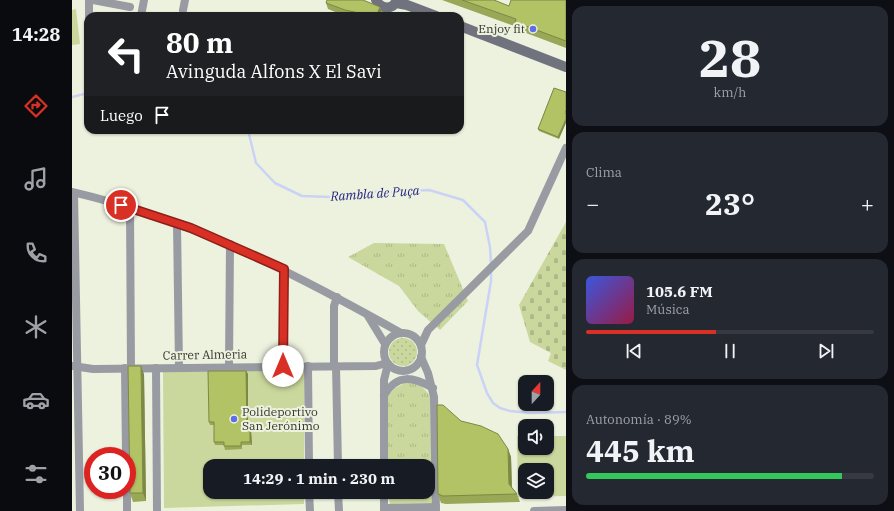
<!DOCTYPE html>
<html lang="es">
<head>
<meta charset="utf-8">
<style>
	body { margin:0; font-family:"IBM Plex Serif",serif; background:#242831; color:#f1f3f6; height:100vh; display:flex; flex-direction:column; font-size:15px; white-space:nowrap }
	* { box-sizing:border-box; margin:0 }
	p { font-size:13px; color:#9ea1a6 }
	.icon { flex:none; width:22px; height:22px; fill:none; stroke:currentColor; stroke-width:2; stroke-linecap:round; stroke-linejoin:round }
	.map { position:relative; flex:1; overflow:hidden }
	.drawer { display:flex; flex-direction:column; gap:6px; padding:6px; background:#0d0f14; width:328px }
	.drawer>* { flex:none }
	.hud { position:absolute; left:12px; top:12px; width:380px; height:122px; border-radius:12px; box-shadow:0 1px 3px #0004; background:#202124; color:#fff; overflow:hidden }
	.needle { width:26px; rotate:21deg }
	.buttons { position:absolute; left:446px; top:375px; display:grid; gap:8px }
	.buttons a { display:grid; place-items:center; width:36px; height:36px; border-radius:8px; background:#171b24; box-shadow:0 1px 3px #0004; font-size:20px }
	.speed { position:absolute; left:12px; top:447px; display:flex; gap:8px; font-size:20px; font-weight:700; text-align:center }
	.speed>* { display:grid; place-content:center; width:52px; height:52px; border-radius:50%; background:#171b24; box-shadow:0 1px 3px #0004; line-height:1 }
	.speed .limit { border:6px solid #d22; background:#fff; color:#111 }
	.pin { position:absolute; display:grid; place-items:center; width:34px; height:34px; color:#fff; margin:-17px; border:2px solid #fff; border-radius:50%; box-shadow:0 1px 4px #0007 }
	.me { position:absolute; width:44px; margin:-22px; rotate:0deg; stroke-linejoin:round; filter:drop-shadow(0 0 3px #0008) }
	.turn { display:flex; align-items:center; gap:14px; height:84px; padding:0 16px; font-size:18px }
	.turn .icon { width:52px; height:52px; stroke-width:2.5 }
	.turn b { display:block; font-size:28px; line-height:34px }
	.then { display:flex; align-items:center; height:38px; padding:0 16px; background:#0003; gap:8px; font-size:15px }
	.big { font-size:30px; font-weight:800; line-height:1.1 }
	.drawer .card { flex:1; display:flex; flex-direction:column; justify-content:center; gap:6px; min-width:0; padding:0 14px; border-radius:12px; background:#242831 }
	.drawer .dial { align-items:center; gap:0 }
	.dial b { font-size:52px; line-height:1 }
	.song { display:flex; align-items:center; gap:12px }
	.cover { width:48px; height:48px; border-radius:6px; background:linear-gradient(135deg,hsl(230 70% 55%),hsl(340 70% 35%)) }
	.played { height:4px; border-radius:2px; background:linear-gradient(90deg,#d93025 45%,#363941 45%) }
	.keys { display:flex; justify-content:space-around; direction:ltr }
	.heat { display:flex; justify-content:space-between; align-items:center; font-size:22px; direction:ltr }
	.charge { height:6px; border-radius:3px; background:linear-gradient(90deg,#34c759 89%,#363941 0) }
	.trip { position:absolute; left:131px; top:459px; width:232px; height:40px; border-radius:12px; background:#171b24; box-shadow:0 1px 3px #0004; font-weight:800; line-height:40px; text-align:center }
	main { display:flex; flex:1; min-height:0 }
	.tab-bar { display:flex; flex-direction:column; width:72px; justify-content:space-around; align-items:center; background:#090b0e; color:#9ea1a6 }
	.tab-bar .icon { width:28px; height:28px }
	.tab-bar .on { color:#d93025 }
	.tab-bar b { font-size:18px; color:#f1f3f6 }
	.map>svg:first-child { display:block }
	.grass { fill:url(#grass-dots) }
	.cemetery { fill:url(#cemetery-stones) }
	.park { fill:url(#park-tufts) }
	.pitch { fill:#cad79d; fill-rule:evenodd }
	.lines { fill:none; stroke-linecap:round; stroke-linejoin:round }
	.stream { stroke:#cad3f5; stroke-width:2.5 }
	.street { stroke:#999ba3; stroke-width:8 }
	.secondary { stroke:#70737e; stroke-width:10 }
	.wall { fill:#98a856 }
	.shaded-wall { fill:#7c8846 }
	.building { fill:#b1c364; stroke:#7c8846 }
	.route-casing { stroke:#8d1f18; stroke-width:10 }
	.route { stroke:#d93025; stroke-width:7 }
	.poi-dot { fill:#5e6fe6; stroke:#edf2df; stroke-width:1.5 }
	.labels { text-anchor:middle; stroke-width:4; stroke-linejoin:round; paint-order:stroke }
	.poi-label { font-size:12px; fill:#35362f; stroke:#edf2df; text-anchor:end }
	.street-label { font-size:12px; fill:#35362f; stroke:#edf2df }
	.water-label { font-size:13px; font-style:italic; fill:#232582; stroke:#edf2df }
</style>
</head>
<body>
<main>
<nav class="tab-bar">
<b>14:28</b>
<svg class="icon on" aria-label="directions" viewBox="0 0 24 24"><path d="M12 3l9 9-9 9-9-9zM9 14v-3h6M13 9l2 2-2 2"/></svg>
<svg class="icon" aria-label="music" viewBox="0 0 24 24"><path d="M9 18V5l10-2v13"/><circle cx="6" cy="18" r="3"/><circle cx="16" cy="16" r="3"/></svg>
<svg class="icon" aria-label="phone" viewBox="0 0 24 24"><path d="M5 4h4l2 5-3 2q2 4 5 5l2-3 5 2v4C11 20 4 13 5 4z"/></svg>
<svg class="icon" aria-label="climate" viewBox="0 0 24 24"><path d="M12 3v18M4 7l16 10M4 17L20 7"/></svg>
<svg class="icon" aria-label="car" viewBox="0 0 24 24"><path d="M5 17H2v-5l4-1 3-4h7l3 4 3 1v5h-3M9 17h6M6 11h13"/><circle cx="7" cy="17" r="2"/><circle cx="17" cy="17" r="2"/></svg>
<svg class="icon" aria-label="filters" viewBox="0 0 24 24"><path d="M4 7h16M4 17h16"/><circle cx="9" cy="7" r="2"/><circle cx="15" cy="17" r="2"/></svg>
</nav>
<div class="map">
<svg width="494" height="511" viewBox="0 0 494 511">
	<defs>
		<pattern id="grass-dots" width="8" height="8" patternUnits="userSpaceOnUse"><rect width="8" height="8" fill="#cad79d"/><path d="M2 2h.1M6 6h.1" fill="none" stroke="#aeb988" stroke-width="1.8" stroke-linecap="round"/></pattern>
		<pattern id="cemetery-stones" width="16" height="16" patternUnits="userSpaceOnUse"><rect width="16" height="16" fill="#cad79d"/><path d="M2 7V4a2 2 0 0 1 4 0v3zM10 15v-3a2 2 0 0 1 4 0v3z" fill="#aeb988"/></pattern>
		<pattern id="park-tufts" width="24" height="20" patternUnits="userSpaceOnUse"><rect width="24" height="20" fill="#cad79d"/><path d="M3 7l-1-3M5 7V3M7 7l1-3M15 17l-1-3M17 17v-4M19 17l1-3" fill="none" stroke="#aeb988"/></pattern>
	</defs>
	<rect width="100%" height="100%" fill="#edf2df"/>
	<circle class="grass" cx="331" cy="352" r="14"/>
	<path class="cemetery" d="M494,222V370L476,361L479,353L458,342L447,305Z"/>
	<g class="park">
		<path d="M302,243L372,244L396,301L368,330L346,311L327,286L276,257Z"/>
		<path d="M335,382C348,383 355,389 360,401L362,500L360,503L318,504L315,492H356V466H315L316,396L323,388Z"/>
	</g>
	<g class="pitch">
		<path d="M4,9L8,44L0,45V10Z"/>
		<path d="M232,370V466H138V492H232V504L92,508L91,372Z"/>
		<path d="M445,436H453V448H475V436H494V496L446,497ZM453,470H475V492H453Z"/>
	</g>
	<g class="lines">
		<g class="stream">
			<path d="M0,97L16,93"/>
			<path d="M176,130L184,163L203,183L230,196L259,197L291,192H320L357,190L391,200L413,222L418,247L419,264"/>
			<path d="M419,271V281L405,365L415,393L421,403L428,408L438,411L458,413L494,412"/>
		</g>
		<g class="street">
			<path d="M17,0V16"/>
			<path d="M21,0L58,7"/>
			<path d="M111,10L113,0"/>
			<path d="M69,16L72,0"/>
			<path d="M0,192C120,220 222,273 329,333"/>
			<path d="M2,193L8,511"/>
			<path d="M58,208L59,368"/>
			<path d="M105,223L107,367"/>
			<path d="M296,316L313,344"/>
			<circle cx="331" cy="352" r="19"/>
			<path d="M349,345L356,330L456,231L494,148"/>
			<path d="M349,357L356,373L362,397L364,511"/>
			<path d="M1,366L21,369L304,366L315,363"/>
			<path d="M157,366L158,244"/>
			<path d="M211,366L212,269"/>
			<path d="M236,366L237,466"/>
			<path d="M262,366V306L265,297"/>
			<path d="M264,366L266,466"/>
			<path d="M53,368L54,456"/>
			<path d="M84,368L85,511"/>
			<path d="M312,395C326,373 341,377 361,388"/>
			<path d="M312,466V380L316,364"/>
			<path d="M55,490V511"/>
			<path d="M237,492L238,511"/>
			<path d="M266,492L267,511"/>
			<path d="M312,492V511"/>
			<path d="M312,508L364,507"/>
			<path d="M462,511L494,510"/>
		</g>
		<g class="secondary">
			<path d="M304,0C309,10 321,10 325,0"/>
			<path d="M324,3L335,5L364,16"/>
			<path d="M388,26L494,67"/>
		</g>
	</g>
	<g class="wall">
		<path d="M370,0H424V1L437,6L494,0V48L446,30L445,27Z"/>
		<path d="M254,3L308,7L310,13L309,16H273L256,9Z"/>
		<path d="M482,88L487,139L467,131L466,129Z"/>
		<path d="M174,371L176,374V428L179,431L180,445H170V449L153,450L152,445H143L142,442V425H138L137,422Z"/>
		<path d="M72,374L74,501L61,502L58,493Z"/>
		<path d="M389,421L436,449L439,457L440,488L445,494L448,502L374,504L369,503L366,494Z"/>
	</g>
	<g class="shaded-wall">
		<path d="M308,7L310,13L309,16H304Z"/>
		<path d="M494,119V123L487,139L486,137Z"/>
		<path d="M69,366L72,374L74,501L71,493Z"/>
		<path d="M174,371L176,374V431L175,428Z"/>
		<path d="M178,428L179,431L180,445L178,442Z"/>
		<path d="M436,449L439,457L440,493L437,484Z"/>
	</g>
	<g class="building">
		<path d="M255,0H291L308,7L304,16H301L273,10L254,3Z"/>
		<path d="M390,0H422L437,6L439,0H494V41L443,22L444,19Z"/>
		<path d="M482,88L494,92V110L493,113L494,114V119L486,137L466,129Z"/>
		<path d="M56,366H69L71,493H58Z"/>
		<path d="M136,371H174L175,428H178V442H169V446H152V442H142V422H137Z"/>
		<path d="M365,405H371L389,421L409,426L426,434L436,449L437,484L445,494L371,496L366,494Z"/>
	</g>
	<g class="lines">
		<defs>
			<path id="route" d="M49,205L119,228L212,269L211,366"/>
		</defs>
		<use href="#route" class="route-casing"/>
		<use href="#route" class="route"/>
	</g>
	<g class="poi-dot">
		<circle cx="461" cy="29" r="4"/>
		<circle cx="162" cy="419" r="4"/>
	</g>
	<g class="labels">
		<g class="poi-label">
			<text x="453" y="33">Enjoy fit</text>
			<text x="170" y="416" text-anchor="start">Polideportivo<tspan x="170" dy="14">San Jerónimo</tspan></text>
		</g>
		<g class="street-label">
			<text transform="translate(133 355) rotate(-1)" y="4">Carrer Almeria</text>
		</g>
		<g class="water-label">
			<text transform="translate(303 193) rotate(-4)" y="5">Rambla de Puça</text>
		</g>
	</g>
</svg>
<div class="buttons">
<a><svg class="needle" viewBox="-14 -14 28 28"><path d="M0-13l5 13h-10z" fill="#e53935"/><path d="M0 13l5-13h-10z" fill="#9ea1a6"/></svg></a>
<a><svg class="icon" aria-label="sound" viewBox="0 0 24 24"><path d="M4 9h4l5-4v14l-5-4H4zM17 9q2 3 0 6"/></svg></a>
<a><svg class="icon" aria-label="layers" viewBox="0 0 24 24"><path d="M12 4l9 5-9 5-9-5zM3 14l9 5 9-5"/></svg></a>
</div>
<div class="speed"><div class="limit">30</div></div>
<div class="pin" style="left:49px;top:205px;background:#d93025"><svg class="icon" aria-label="arrive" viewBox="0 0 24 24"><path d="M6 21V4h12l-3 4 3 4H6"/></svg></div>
<svg class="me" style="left:211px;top:366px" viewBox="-20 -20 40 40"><circle r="19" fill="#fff"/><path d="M0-13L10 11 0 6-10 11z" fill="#d93025"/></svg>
<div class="trip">14:29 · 1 min · 230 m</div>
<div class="hud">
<div class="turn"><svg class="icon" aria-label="left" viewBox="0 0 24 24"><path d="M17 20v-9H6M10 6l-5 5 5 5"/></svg><div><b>80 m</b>Avinguda Alfons X El Savi</div></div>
<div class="then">Luego<svg class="icon" aria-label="arrive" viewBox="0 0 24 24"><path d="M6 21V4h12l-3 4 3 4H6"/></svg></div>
</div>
</div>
<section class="drawer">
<div class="card dial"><b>28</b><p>km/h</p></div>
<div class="card"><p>Clima</p>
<div class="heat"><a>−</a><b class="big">23°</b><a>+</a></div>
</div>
<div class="card">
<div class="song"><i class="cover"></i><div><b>105.6 FM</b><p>Música</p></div></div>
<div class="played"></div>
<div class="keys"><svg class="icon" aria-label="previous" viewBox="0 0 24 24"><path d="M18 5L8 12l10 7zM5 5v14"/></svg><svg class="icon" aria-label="pause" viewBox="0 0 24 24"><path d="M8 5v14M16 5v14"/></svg><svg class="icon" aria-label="next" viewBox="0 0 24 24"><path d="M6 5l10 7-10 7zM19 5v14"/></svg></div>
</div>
<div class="card"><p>Autonomía · 89%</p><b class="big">445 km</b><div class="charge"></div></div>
</section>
</main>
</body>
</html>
